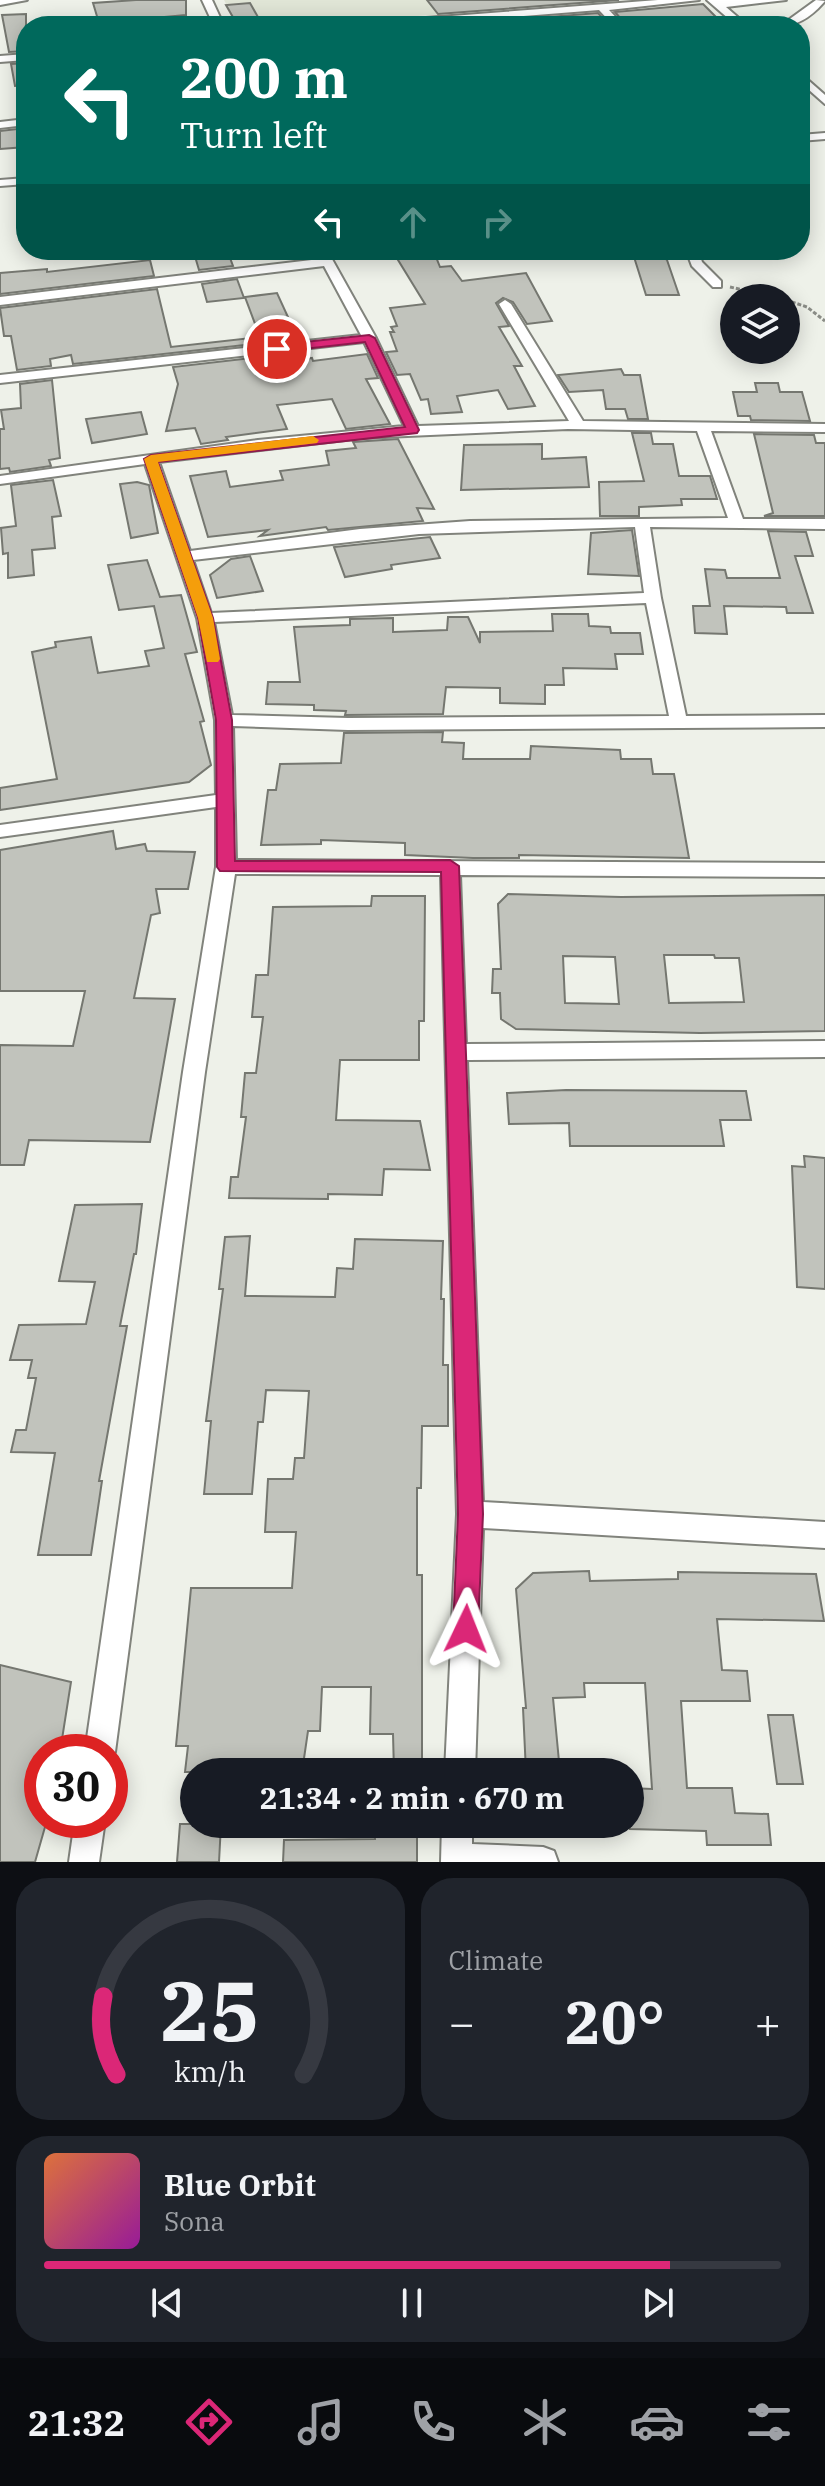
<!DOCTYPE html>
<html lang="en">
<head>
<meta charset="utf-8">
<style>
	body { margin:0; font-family:"IBM Plex Serif",serif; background:#20242c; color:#f1f3f6; height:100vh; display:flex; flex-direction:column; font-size:30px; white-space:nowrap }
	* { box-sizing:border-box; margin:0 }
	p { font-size:26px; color:#9ea1a6 }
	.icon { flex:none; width:44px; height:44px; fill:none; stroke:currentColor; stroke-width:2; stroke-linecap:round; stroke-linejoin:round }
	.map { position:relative; height:1862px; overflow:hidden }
	.panel { display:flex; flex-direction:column; gap:16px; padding:16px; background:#0d0f14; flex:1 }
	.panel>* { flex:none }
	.hud { position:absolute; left:16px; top:16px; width:794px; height:244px; border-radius:32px; box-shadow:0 4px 20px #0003; background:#00695c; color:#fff; overflow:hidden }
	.tools { position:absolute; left:720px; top:284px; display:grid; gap:16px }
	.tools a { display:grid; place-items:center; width:80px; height:80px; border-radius:50%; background:#171b24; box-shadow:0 4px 20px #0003; font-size:40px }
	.speed { position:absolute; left:24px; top:1734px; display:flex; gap:16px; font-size:40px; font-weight:700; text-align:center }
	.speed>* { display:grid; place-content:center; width:104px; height:104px; border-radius:50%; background:#171b24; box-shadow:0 4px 20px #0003; line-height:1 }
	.speed .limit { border:12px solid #d22; background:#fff; color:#111 }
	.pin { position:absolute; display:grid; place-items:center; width:68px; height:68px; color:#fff; margin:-34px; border:4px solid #fff; border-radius:50%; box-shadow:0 2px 8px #0007 }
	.me { position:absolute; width:88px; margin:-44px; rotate:2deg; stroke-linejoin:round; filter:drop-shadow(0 0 6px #0008) }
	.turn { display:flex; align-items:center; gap:28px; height:168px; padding:0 32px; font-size:36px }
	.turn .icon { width:104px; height:104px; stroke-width:2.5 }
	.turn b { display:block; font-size:56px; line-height:68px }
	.lanes { display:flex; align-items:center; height:76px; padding:0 32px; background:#0003; justify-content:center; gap:40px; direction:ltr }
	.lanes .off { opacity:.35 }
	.big { font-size:60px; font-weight:700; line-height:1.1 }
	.panel .widget { flex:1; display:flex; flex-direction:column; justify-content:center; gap:12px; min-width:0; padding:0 28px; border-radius:32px; background:#20242c }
	.panel .dial { align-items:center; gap:0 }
	.dial svg { height:208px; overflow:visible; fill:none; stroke:#363941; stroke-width:7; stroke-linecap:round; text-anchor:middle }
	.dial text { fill:#f1f3f6; stroke:none }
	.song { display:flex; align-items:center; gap:24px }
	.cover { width:96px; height:96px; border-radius:12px; background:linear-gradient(135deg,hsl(20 70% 55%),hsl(300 70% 35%)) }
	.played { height:8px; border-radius:4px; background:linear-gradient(90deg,#db2777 85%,#363941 85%) }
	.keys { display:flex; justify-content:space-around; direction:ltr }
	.heat { display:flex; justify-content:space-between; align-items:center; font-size:44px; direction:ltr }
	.panel .tiles { flex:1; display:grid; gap:16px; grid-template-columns:1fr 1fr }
	.widget:last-child { grid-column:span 2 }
	.trip { position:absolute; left:180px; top:1758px; width:464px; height:80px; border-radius:40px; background:#171b24; box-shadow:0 4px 20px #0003; font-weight:700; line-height:80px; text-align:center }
	.tabs { display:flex; height:128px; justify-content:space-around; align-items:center; background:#090b0e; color:#9ea1a6 }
	.tabs .icon { width:56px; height:56px }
	.tabs .selected { color:#db2777 }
	.tabs b { font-size:36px; color:#f1f3f6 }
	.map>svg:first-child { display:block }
	.built { fill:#e0e5d6 }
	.building { fill:#c1c3bc; stroke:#757770; stroke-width:2; fill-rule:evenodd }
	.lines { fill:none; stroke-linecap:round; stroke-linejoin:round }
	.minor-casing { stroke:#81837c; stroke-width:4 }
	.path { stroke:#8b8d87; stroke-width:3; stroke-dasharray:4 2; stroke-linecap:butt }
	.minor { fill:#fff; fill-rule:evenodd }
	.route { fill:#db2777; stroke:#8e194d; stroke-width:2 }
	.slow { fill:#f59e0b }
</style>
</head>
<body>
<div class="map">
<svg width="825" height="1862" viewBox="0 0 825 1862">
	<rect width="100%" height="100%" fill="#eef1e9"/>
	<path class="built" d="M224,0H592L594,2L290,26H238Z"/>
	<g class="building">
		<path d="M136,0H186V15L99,23L93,3Z"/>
		<path d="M427,0H619L438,14Z"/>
		<path d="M250,3L263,26H238L226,5Z"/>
		<path d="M703,4L725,26H627L615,12Z"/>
		<path d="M598,13L610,26L447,25Z"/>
		<path d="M26,14V51L9,52L2,15Z"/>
		<path d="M26,63V85L15,86L11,64Z"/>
		<path d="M26,128V147L0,149V131Z"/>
		<path d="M227,250L233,266L199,270L194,253Z"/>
		<path d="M434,252L440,267L451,266L462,281L526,273L552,321L527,324L513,302L503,298L496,303L509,326L499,327L522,366H514L535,406L508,409L498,390L457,396L462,412L431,414L428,399L421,400L410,374L397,375L386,352L397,351L390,332H394L391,327L397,326L390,308L425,304L395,255Z"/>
		<path d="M661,255L667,260L679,295H646L634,257Z"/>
		<path d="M150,260L154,276L0,294V273L47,269V272Z"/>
		<path d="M237,279L244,298L207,302L202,284Z"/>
		<path d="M157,289L171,347L260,337L245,297L277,293L298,339L73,364L71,355L50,359L51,366L17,370L11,336H4L0,308Z"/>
		<path d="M303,352L306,359L312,358L313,361L367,354L378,378L366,379L390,424L346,429L332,399L277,405L287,429L226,437L228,440L201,444L195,428L166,431L178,384L173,367Z"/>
		<path d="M621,369L624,375H640L648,419H628L625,409H606L603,390L569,392L558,375Z"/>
		<path d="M52,380L60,458L49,460L51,466L10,472L9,468L0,469V429H4L1,410L21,408L20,384Z"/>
		<path d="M755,383H778L780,392H802L810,421L751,420L750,416H738L733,392H757Z"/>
		<path d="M141,412L147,434L92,443L86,419Z"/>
		<path d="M632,433H651L653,444H673L679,476H710L717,499H681L682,505L639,507V516H600L599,482L644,481Z"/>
		<path d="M754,434L814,435L816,443H825V516H764L773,513Z"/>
		<path d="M398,439L434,509L417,508L423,521L328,530L326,527L260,536L268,530L208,537L190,476L226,471L230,487L283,480L280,471L329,465L326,451L356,448L353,442Z"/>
		<path d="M542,444V459L586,457L589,487L461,490L464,445Z"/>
		<path d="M53,480L61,516L52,517L55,548L32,550L34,575L8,578V553L3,554L1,528L16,526L11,485Z"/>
		<path d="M137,482L149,485L158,533L131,538L120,484Z"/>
		<path d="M632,530L639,576L588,574L591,533Z"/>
		<path d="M768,531L806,532L813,556H795L813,613H787L786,607L724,606L727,634L695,633L693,606H710L705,569L725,570L727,578H780Z"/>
		<path d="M430,537L440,558L391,565L392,569L345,577L334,547Z"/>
		<path d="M250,556L263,591L217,598L210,575L231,559Z"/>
		<path d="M147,560L160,597L181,595L197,652L185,654L204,721L200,722L211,765L189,782L0,810V788L57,779L32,652L56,647L55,642L91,637L98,673L149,666L145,651L164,648L154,606L119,610L108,565Z"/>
		<path d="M552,614H588L589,626L610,627L611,633H640L643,654H615L617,669L563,668L564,685H545V704L500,703V688L446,687L443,714L345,715L346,711L314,710V705L266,704L268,682H300L294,627L350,625V619L393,618V632L447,630L448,617H468L480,643V632L553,631Z"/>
		<path d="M443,732L442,742L464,743L463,759H530L531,746L620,750L621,759H651L653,774H674L689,858L519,855V858H473L405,855V843L321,840V844L261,845L268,790H276L280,764L341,763L344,733Z"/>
		<path d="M113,831L116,849L145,844L147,851L195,852L188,889H156L160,913L151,915L134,998L175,999L150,1142L29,1140L24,1165H0V1045L73,1046L85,991H0V850Z"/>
		<path d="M508,894L621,897L825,895V1031L700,1033L516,1029L501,1019L500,993H492L493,969H501L498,904ZM664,955H714L715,958H739L744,1002L669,1003ZM563,956L615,957L619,1004L565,1003Z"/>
		<path d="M372,896H425L424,1021H419V1060H340L336,1120L420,1121L430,1170L384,1169L382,1195L328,1194V1199L229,1198L231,1177H238L246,1117H241L245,1073H256L263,1017H252L256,975H268L273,907L371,906Z"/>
		<path d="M566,1090L746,1091L751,1120H720L724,1146H570L569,1123L509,1124L507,1093Z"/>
		<path d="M804,1156L825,1158V1289L797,1287L792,1166L805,1167Z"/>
		<path d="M142,1204L136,1254H134L120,1326H127L99,1481H102L91,1555H38L55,1453L11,1452L16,1430H26L36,1378H28L32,1360H10L19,1325L86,1324L95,1282L59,1281L75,1205Z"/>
		<path d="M250,1236L245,1296L335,1297L337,1268L353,1269L355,1239L443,1241L441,1299H444L443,1365H448V1426H422L421,1488H417V1575H422V1772H394L393,1734H370L371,1687H322L320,1731H308L302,1772H185L188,1746H176L191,1588H292L296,1532H265L268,1479H293L295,1458H304L309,1391L266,1390L263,1422H258L252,1494H204L211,1421H206L223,1289H219L225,1237Z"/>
		<path d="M589,1571L590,1581L678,1579V1572L816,1574L824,1621L717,1619L722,1670L747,1671L750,1701H681L687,1788H732L735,1813L768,1814L771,1845H707L706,1831L630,1829V1788L652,1789L645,1683H584L585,1697L553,1698L560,1772H526L523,1708H526L516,1589L533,1573Z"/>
		<path d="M0,1665L71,1682L60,1752H42V1820H47L35,1862H0Z"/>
		<path d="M768,1715H793L803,1784H777Z"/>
		<path d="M180,1824H221L219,1862H177Z"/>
		<path d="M374,1824H417V1862H283L284,1840L375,1839Z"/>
	</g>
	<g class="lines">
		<defs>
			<g id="minor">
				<path d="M0,0H27L0,5Z"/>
				<path d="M202,0H212L224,26H214Z"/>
				<path d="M658,0H699L609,10L624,26H614L599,10L398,26H356L361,23Z"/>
				<path d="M707,0H786L726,7L748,26H737Z"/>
				<path d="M816,0L825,1C813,15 799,26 780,26Z"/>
				<path d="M26,54V60L0,62V56Z"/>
				<path d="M800,73L825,95V104L800,82Z"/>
				<path d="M26,119V125L0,128V122Z"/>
				<path d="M825,133V139L800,141V135Z"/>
				<path d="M26,178V184L0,186V180Z"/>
				<path d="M317,250L328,252L376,338L418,426L569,421L499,304L505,300L511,304L583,421L825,424V432L711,431L743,519H825V529L650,527L661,598L686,716L825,715V727L348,730L233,726L236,860L825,863V877L460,875L466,1044L825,1041V1057L467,1060L483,1502L825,1522V1548L483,1528L475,1772H445L457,1514L441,875L235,874L205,1072L115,1752L110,1763V1752H85L183,1072L216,867V807L0,837V825L216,795L215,720L197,618L145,464L0,484V476L258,440L404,426L364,342L0,383V375L361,335L324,266L0,305V297L320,259ZM568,429L697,431L728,518L470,521L360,529L190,551L159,462L362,438ZM635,527L644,593L211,613L193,560L419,534ZM646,603L669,716L348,718L232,715L214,622Z"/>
				<path d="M686,250H698L702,262L721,281V287H713L692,266Z"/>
				<path d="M75,1820H105L99,1862H69Z"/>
				<path d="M442,1824H472V1844L543,1847L554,1851L558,1862H441Z"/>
			</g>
		</defs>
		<use href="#minor" class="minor-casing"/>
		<g class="path">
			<path d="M730,287L779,298"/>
			<path d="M786,300L807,307L825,321"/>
		</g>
		<use href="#minor" class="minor"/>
	</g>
	<path class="route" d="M369,335L375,338L419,430L417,433L158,462L213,618L232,720L235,861L450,860L459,866L483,1514L478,1629L475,1638L466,1642L457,1638L453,1629L458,1514L441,872L220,871L217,867L216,720L198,618L144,459L151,455L405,427L365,342L277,352L271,349L277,345Z"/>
	<path class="slow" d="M313,436L319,440L317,443L158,462L213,618L220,659L218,662H207L198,618L144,459L151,455Z"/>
</svg>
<div class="tools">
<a><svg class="icon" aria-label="layers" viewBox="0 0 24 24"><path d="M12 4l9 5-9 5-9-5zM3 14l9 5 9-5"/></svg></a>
</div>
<div class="speed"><div class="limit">30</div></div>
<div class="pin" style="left:277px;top:349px;background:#d93025"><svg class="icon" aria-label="arrive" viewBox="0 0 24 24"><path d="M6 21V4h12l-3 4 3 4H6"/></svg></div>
<svg class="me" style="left:466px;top:1629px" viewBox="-20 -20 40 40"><path d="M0-17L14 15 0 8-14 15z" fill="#db2777" stroke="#fff" stroke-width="4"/></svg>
<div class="trip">21:34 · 2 min · 670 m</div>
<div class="hud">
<div class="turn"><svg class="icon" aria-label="left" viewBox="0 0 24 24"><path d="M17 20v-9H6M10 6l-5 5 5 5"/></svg><div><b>200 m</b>Turn left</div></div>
<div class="lanes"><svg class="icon" aria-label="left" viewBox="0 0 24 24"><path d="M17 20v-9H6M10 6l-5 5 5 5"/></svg><svg class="icon off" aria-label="ahead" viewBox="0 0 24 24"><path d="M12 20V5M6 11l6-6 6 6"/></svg><svg class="icon off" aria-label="right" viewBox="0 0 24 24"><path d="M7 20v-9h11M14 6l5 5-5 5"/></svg></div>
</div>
</div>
<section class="panel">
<div class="tiles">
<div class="widget dial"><svg viewBox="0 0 100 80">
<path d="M14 69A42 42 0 1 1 86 69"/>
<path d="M14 69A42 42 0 0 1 9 39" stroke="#db2777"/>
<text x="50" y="56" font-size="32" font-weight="700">25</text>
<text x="50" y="72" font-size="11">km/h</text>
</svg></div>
<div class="widget"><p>Climate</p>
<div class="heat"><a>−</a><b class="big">20°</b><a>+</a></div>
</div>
<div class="widget">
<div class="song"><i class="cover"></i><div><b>Blue Orbit</b><p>Sona</p></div></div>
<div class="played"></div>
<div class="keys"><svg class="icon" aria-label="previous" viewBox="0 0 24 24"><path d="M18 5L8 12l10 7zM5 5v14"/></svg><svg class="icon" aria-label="pause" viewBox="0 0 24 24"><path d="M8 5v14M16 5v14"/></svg><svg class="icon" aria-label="next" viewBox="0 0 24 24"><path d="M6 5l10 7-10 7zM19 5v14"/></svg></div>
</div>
</div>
</section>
<nav class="tabs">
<b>21:32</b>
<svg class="icon selected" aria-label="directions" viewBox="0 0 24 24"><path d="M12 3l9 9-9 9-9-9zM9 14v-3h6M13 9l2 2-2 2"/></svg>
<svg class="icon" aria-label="music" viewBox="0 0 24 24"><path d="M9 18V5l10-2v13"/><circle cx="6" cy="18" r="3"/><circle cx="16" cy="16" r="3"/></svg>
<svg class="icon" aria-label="phone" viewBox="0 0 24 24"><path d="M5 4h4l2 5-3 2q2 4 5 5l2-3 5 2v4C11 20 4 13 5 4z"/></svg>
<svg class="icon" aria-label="climate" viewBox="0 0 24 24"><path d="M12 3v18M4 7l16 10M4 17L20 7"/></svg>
<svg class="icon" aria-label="car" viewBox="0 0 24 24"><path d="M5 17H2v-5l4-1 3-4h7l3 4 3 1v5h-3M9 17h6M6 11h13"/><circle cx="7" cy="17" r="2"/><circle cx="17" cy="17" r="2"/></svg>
<svg class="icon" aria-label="filters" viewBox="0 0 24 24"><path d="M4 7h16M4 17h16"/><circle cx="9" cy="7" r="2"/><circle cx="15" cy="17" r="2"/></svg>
</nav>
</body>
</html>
